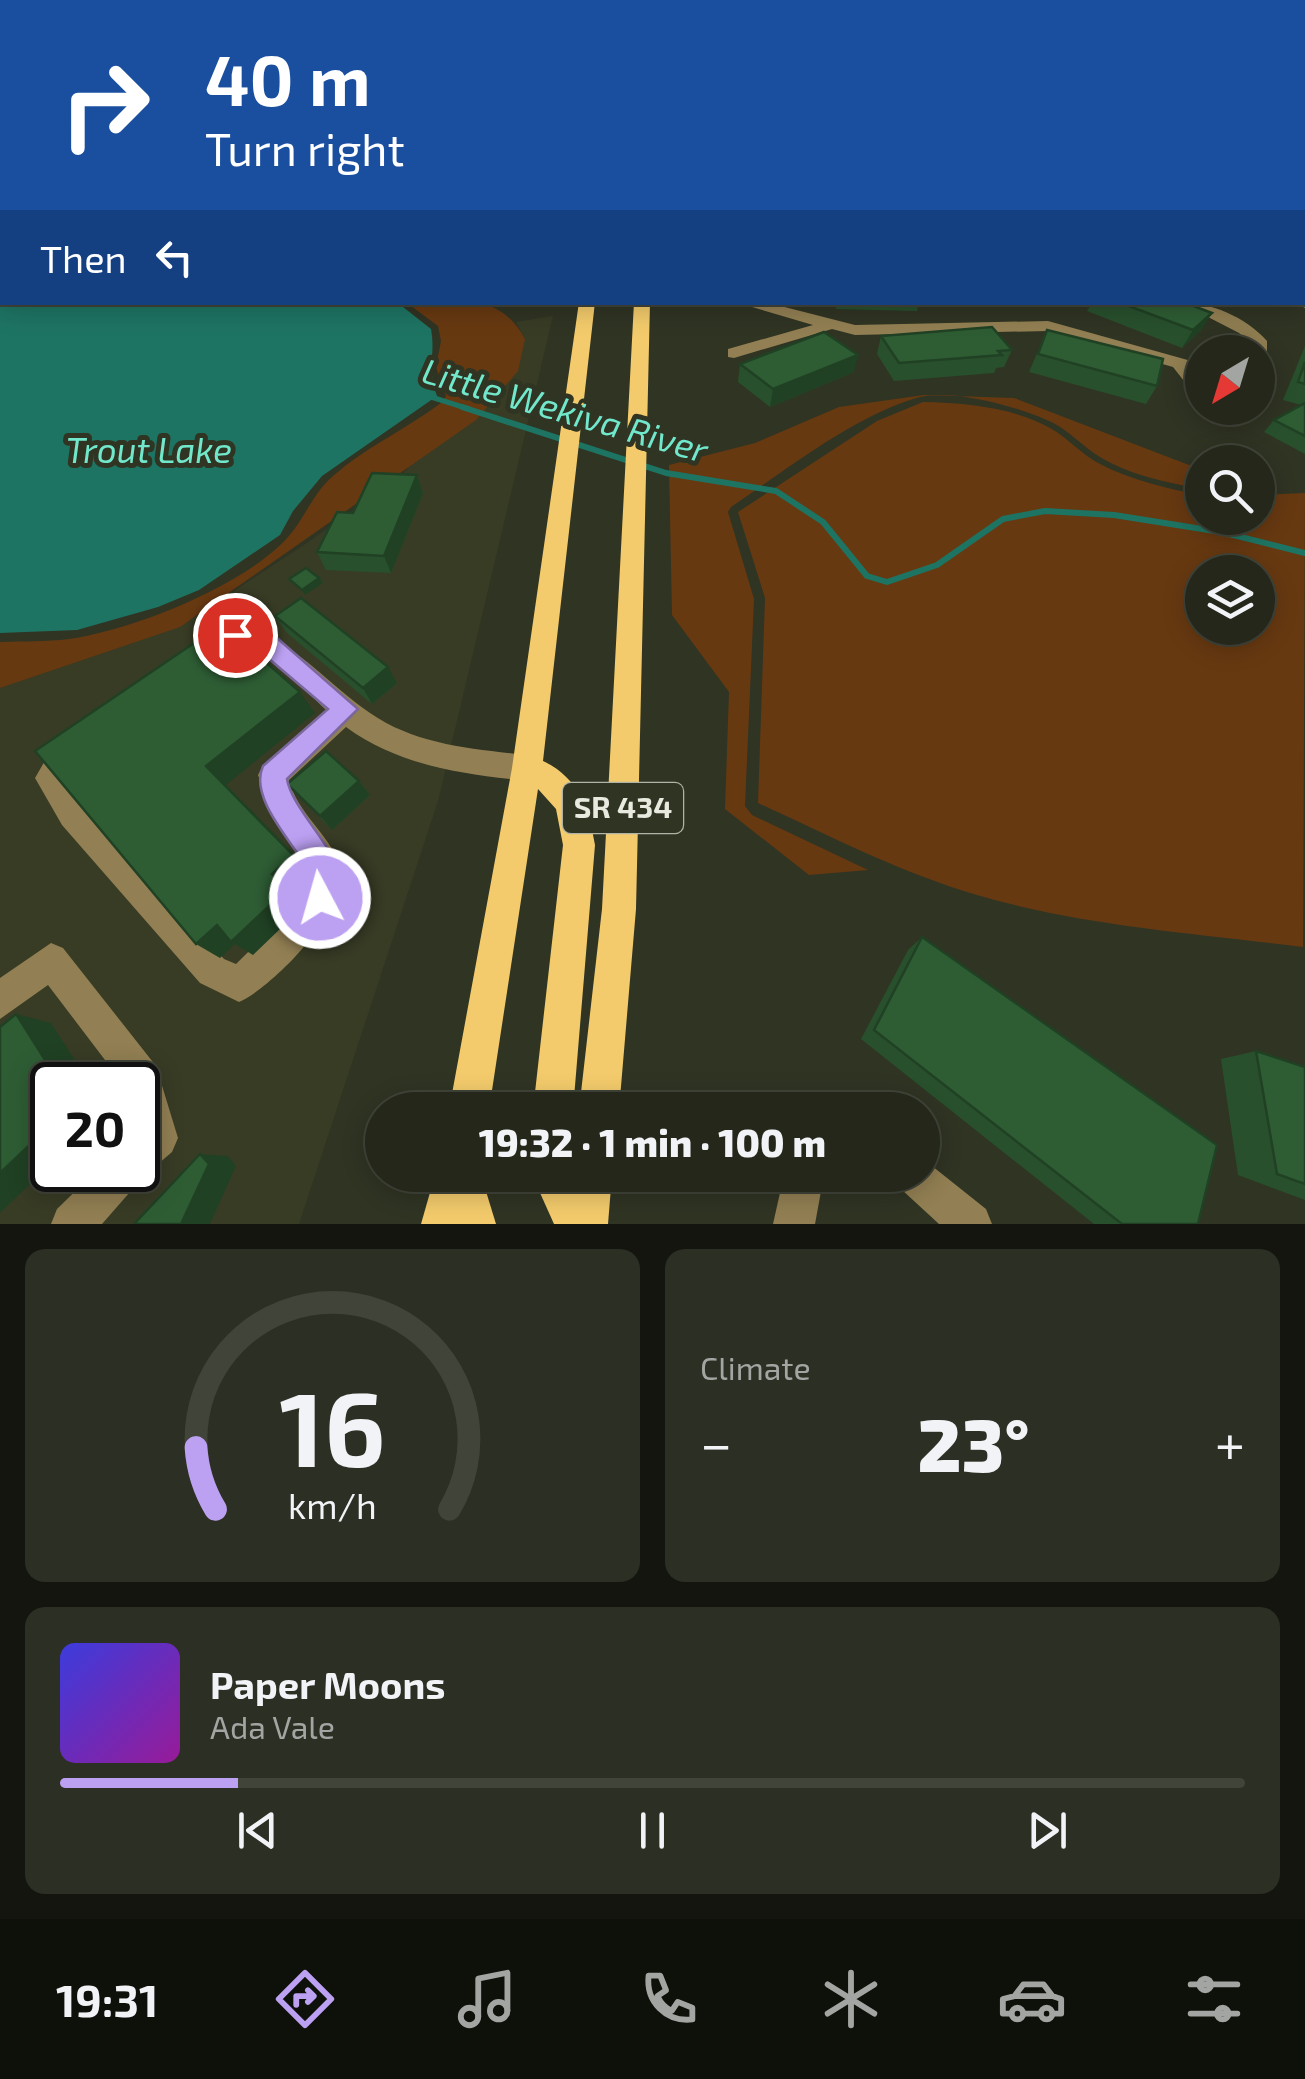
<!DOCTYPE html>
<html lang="en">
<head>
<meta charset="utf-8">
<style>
	body { margin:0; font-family:"Exo 2",sans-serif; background:#2c2f23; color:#f1f3f6; height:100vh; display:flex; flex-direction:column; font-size:38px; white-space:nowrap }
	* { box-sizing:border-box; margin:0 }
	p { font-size:32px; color:#a3a5a2 }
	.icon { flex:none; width:55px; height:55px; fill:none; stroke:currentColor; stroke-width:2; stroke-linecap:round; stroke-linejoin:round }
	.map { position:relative; height:1224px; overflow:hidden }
	.panel { display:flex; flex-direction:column; gap:25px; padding:25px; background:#14150e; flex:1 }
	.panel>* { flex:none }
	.hud { position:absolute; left:0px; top:0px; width:1305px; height:305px; box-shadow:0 5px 25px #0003,0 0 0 2px #414439; background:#1a4fa0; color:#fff; overflow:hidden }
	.needle { width:65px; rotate:218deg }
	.fabs { position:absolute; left:1185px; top:335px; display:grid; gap:20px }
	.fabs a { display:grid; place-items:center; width:90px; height:90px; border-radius:50%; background:#24271a; box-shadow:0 5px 25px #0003,0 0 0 2px #414439; font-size:50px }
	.speed { position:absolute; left:30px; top:1062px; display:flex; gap:20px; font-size:50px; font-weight:700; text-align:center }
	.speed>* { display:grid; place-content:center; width:130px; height:130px; border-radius:50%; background:#24271a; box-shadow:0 5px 25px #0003,0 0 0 2px #414439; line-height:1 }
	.speed .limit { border:5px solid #111; border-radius:15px; background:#fff; color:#111 }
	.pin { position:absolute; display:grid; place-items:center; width:85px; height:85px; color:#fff; margin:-42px; border:5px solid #fff; border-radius:50%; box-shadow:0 2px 10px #0007 }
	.me { position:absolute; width:110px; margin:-55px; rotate:354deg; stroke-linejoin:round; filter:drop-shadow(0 0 8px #0008) }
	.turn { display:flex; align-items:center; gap:35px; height:210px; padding:0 40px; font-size:45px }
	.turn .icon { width:130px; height:130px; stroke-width:2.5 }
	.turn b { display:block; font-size:70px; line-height:85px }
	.then { display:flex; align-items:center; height:95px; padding:0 40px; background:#0003; gap:20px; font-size:38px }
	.big { font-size:75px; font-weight:800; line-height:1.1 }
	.panel .widget { flex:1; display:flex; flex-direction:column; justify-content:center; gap:15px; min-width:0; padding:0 35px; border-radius:20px; background:#2c2f23 }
	.panel .dial { align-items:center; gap:0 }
	.dial svg { height:260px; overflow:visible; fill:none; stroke:#414439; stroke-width:7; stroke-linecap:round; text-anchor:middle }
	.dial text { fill:#f1f3f6; stroke:none }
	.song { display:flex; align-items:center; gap:30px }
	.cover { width:120px; height:120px; border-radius:15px; background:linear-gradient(135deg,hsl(240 70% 55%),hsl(300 70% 35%)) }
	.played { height:10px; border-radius:5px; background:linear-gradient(90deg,#bca0f2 15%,#414439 15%) }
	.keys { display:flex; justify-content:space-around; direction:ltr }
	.heat { display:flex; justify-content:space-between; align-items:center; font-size:55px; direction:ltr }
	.panel .tiles { flex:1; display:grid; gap:25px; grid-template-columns:1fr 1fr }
	.widget:last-child { grid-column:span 2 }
	.trip { position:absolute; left:365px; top:1092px; width:575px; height:100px; border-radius:50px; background:#24271a; box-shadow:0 5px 25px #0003,0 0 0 2px #414439; font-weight:800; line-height:100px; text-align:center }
	.tab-bar { display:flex; height:160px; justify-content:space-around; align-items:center; background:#0e100a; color:#a3a5a2 }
	.tab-bar .icon { width:70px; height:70px }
	.tab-bar .active { color:#bca0f2 }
	.tab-bar b { font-size:45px; color:#f1f3f6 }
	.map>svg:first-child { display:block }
	.built { fill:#383c25; fill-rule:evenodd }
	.green { fill:#673911; fill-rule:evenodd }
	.water { fill:#1e7463 }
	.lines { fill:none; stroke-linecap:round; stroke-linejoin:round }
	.stream-far1 { stroke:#1e7463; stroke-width:5 }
	.stream { stroke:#1e7463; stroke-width:6 }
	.minor { fill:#927f53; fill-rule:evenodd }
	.major { fill:#f3cb6c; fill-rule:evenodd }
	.wall { fill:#28502d }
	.shaded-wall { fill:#204124 }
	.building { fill:#2e5d34; stroke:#204124; stroke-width:2.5 }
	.route { fill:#bca0f2; stroke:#7a689d; stroke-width:2.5 }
	.labels { text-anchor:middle; stroke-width:10; stroke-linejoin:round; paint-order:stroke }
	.shield { fill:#303423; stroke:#b1b3a7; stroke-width:2.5 }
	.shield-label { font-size:30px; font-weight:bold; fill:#e8eae0 }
	.water-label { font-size:35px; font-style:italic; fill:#71e7cb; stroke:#303423 }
</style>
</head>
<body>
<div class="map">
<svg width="1305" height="1224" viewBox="0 0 1305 1224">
	<rect width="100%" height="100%" fill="#303423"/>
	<path class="built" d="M553,316L438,801L299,1224H0V688L179,627L307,543L397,480L525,339L516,322ZM52,1085H138V1170H52Z"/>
	<g class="green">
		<path d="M407,303C457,303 498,289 525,339L518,371L476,420L180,627L0,688V642C23,641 46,642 69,639C133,630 244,586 288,537C305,518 313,493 333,476C366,447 406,429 441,403L446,396L436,367L441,341L438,326Z"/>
		<path d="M924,395L1014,398L1202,470V489C1169,483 1129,475 1100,457C1085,448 1072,434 1057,425C1025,408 951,387 916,398C849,419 788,469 731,507L728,512L754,599L745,806L752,815L868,870L809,875L725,809L729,692L672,615L669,465L755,443L839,407Z"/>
		<path d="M923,402C967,403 1011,407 1050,428C1068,438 1082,455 1100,464C1131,480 1168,489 1202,495V518H1258V495L1305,493L1303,947C1195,933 1082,926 977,895C901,873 830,836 758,803L765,598L738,512L877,421ZM1258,572V628H1202V572Z"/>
	</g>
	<path class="water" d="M0,224L2,302L398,303L431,329C436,357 426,363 437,396L322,476L293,511L280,535L199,590L158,607L77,630L0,633Z"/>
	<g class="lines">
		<path class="stream-far1" d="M428,396L469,409"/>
		<path class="stream" d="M462,407L666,473L776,491L823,522L867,576L887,582L937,565L1003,519L1045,511L1114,515L1221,532L1305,553"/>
		<g class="minor">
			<path d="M2,149V157L0,158V150Z"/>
			<rect x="1302" y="251" width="3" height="8"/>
			<path d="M1302,269L1305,270V280L1302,279Z"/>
			<path d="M1302,297L1305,298V308L1294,302H1302Z"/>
			<path d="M735,302H765L855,325L1048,321L1202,364V374L1197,373L1202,379V397L1195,395L1173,367L1047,331L855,335L832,329L734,358L728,357V349L813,325Z"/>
			<path d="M1179,302C1210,302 1246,317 1267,341V353L1258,358V352H1249V342L1239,333Z"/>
			<path d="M235,625C294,638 323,681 370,713C416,745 473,749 527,755L537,758L542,768L537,778L527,781C463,774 399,766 346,727L289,780C297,813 329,834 340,865C354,905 272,988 239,1002L200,983L62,825L35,778L50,752L74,738L84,742L88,751L66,777L84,805L224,959L236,964L292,909L309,873L276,823L258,775L263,765L326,710C300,685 274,655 238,646L207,664L198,661L194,653L198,645Z"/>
			<path d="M51,943L63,948L156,1066L178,1138L172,1152L144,1176L102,1224H51L57,1209L97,1170H138V1085H124L48,985L0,1019V978Z"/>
			<path d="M922,1158L986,1209L992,1224H939L901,1189L895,1175H922Z"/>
			<path d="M784,1175H824L815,1224H773Z"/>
		</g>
		<g class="major">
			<path d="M579,302H595L543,761C578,777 589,809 595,845L573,1110H533L563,845L556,809L538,789L489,1110H449L512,768Z"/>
			<path d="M634,302H650L636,909L619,1110H579L602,909Z"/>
			<path d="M435,1175H481L496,1224H421Z"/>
			<path d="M532,1175H612L608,1224H554Z"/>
		</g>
	</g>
	<g class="wall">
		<path d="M1302,201L1305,202V242L1302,241Z"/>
		<path d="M835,302H919L917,311L836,309Z"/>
		<path d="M1092,302H1183L1212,313L1201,330L1182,348L1087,311Z"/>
		<path d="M1047,330L1157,386L1146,404L1029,372Z"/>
		<path d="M881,336L1012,350L1004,367L996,368L994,373L894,381L877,354Z"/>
		<path d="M1305,346V454L1264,432L1274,420L1301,405L1283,400Z"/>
		<path d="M740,364L854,372L770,407L738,382Z"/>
		<path d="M417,475L423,493L391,573L326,570L317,552L353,513Z"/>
		<path d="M275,616L397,683L372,704L287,633Z"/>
		<path d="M359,781L370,795L332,830L287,784Z"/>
		<path d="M922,937L1198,1224H1094L861,1039L908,950Z"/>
		<path d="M1256,1051L1305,1067V1200L1238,1175L1221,1059Z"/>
	</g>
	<g class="shaded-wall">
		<path d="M1212,313L1201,330L1182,348L1193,330Z"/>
		<path d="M858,355L854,372L770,407L773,389Z"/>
		<path d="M417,475L423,493L391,573L384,556Z"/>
		<path d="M319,578L323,583L305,595L302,590Z"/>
		<path d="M388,667L397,683L372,704L363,688Z"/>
		<path d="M300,692L315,713L226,785L311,871L291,890L305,905L253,955L235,944L220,958L196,944L206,766Z"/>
		<path d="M359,781L370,795L332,830L320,816Z"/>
		<path d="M16,1014L51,1023L91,1085H61Z"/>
		<path d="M52,1124V1163L0,1213V1173Z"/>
		<path d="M200,1154L228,1156L236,1166L210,1224H181Z"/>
	</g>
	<g class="building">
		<path d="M1302,201L1305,202V222L1302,221Z"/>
		<path d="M1118,302H1183L1212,313L1193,330Z"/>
		<path d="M992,327L1012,350L998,351L1002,355L899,363L881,336Z"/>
		<path d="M1047,330L1163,359L1157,386L1038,354Z"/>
		<path d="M824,332L858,355L773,389L740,364Z"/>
		<path d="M1305,362V384L1298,382Z"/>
		<path d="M1305,403V436L1274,420Z"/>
		<path d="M372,473L417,475L384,556L317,552L337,512L353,513Z"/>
		<path d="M306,568L319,578L302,590L289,579Z"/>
		<path d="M301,598L388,667L363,688L275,616Z"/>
		<path d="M222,624L300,692L206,766L293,855L272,874L287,889L231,942L217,925L196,944L35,751Z"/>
		<path d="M326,751L359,781L320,816L287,784Z"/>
		<path d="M922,937L1217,1145L1198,1224H1122L874,1030Z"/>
		<path d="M16,1014L61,1085H52V1124L0,1173V1027Z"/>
		<path d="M1256,1051L1305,1067V1184L1277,1174Z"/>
		<path d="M200,1154L209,1164L181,1224H134Z"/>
	</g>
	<linearGradient id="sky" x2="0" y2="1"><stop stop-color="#1a1d13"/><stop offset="0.43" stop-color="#485050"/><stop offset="1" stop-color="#485050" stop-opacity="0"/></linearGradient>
	<rect width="1305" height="301" fill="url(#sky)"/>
	<path class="route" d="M235,625L269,631L358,709L287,779C291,805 328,841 340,871L331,909L320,914L309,909L305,898L310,873C295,844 248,799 263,766L328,709L255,647L227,641L224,635Z"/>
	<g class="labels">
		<rect class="shield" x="563" y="783" width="120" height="50" rx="8"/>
		<g class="shield-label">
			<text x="623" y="818">SR 434</text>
		</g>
		<g class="water-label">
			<text transform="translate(565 411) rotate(16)" y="12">Little Wekiva River</text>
			<text x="149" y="463">Trout Lake</text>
		</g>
	</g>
</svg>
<div class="fabs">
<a><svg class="needle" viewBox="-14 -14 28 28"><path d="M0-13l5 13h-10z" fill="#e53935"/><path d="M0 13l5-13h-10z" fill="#a3a5a2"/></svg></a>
<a><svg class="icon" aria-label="search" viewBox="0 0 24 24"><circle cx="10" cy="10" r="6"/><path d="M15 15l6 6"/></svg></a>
<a><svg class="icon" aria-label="layers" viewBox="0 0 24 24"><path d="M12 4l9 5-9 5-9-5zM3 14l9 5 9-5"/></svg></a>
</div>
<div class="speed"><div class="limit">20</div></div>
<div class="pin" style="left:235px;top:635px;background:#d93025"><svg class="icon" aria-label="arrive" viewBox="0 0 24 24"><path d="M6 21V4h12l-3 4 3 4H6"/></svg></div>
<svg class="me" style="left:320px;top:898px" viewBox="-20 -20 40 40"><circle r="17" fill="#bca0f2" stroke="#fff" stroke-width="3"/><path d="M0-11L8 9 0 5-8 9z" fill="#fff"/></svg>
<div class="trip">19:32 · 1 min · 100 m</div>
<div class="hud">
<div class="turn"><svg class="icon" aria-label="right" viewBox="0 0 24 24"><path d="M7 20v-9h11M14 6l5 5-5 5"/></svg><div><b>40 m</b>Turn right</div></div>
<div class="then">Then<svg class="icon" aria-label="left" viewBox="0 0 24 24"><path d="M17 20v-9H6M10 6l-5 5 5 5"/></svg></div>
</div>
</div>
<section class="panel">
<div class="tiles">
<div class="widget dial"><svg viewBox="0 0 100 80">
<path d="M14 69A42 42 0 1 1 86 69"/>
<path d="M14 69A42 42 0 0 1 8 50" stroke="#bca0f2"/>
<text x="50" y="56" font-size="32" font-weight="700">16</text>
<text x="50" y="72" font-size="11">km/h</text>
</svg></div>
<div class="widget"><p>Climate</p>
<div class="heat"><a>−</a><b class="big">23°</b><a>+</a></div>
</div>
<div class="widget">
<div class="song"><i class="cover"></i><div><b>Paper Moons</b><p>Ada Vale</p></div></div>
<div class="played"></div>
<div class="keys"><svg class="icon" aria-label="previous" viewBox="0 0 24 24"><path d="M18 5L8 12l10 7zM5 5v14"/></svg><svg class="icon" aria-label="pause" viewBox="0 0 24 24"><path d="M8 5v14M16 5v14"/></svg><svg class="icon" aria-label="next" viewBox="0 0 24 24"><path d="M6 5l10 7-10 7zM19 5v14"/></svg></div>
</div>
</div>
</section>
<nav class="tab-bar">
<b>19:31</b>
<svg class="icon active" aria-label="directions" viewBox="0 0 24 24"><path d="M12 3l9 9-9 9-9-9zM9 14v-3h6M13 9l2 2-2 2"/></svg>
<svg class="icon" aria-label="music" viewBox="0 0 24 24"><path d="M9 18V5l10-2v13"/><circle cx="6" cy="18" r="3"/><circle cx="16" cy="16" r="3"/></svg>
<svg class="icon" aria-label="phone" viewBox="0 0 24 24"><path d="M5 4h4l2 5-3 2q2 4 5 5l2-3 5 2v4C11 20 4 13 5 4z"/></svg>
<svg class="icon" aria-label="climate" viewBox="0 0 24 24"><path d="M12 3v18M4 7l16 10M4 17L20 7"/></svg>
<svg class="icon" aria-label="car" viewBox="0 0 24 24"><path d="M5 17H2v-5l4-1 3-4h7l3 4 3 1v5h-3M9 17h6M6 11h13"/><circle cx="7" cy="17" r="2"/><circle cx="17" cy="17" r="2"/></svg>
<svg class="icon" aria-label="filters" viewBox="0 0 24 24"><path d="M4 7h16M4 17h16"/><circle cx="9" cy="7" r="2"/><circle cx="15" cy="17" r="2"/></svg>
</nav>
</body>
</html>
